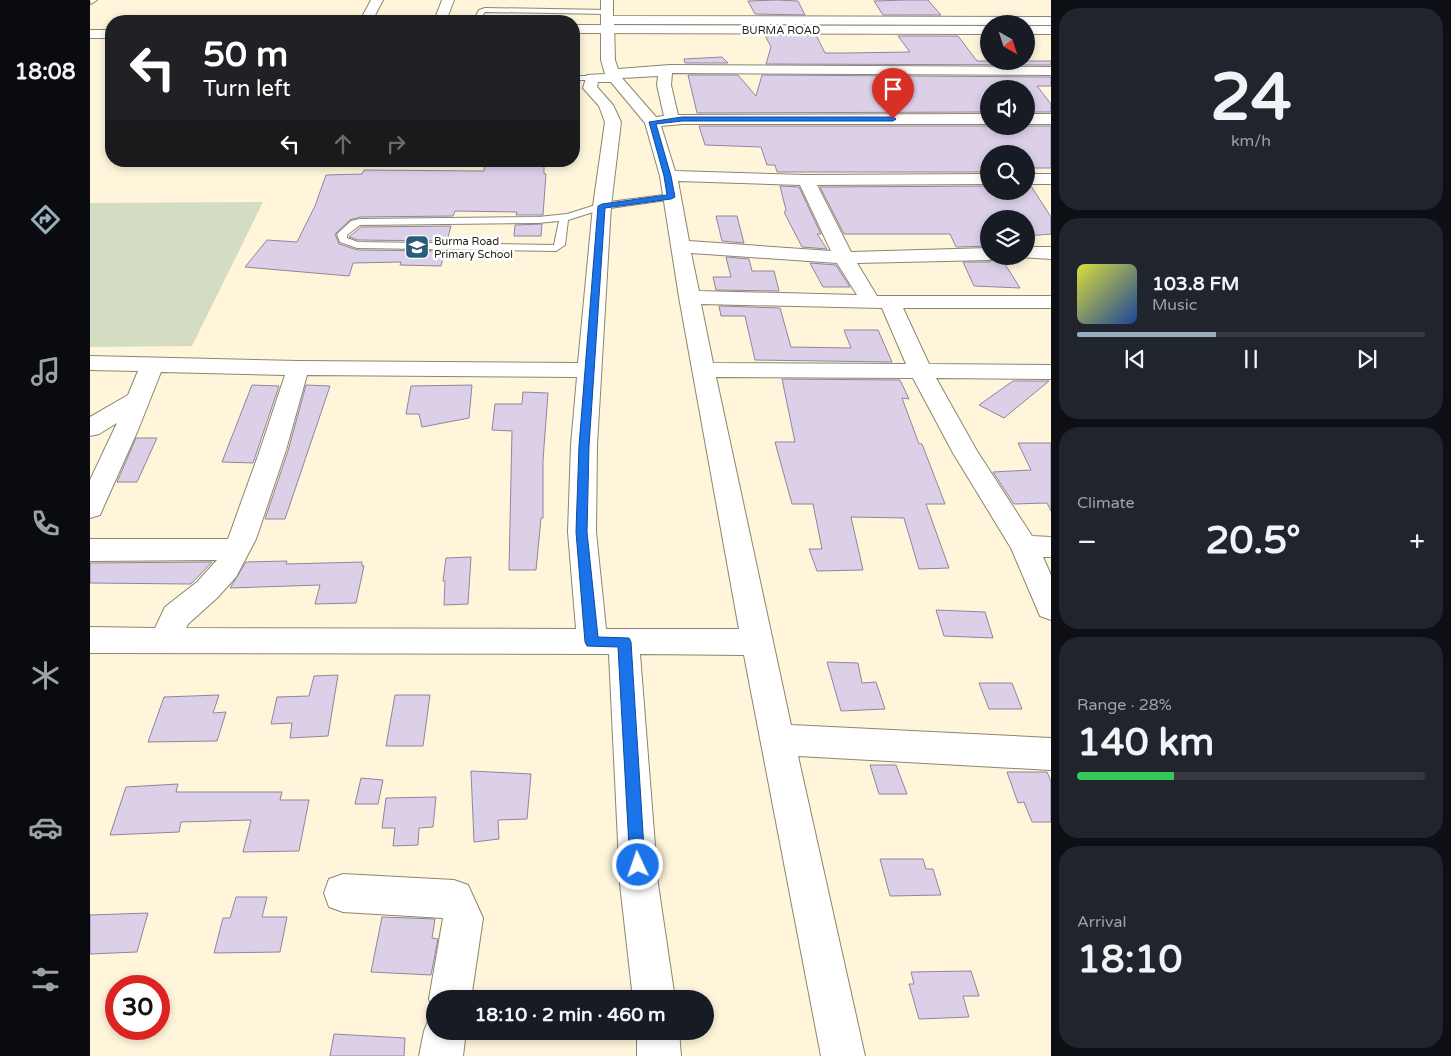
<!DOCTYPE html>
<html lang="en">
<head>
<meta charset="utf-8">
<style>
	body { margin:0; font-family:"Varela Round",sans-serif; background:#20242c; color:#f1f3f6; height:100vh; display:flex; flex-direction:column; font-size:19px; white-space:nowrap }
	* { box-sizing:border-box; margin:0 }
	p { font-size:16px; color:#9ea1a6 }
	.icon { flex:none; width:28px; height:28px; fill:none; stroke:currentColor; stroke-width:2; stroke-linecap:round; stroke-linejoin:round }
	.map { position:relative; flex:1; overflow:hidden }
	.side { display:flex; flex-direction:column; gap:8px; padding:8px; background:#0d0f14; width:400px }
	.side>* { flex:none }
	.guide { position:absolute; left:15px; top:15px; width:475px; height:152px; border-radius:20px; box-shadow:0 2px 8px #0003; background:#202124; color:#fff; overflow:hidden }
	.needle { width:32px; rotate:141deg }
	.controls { position:absolute; left:890px; top:15px; display:grid; gap:10px }
	.controls a { display:grid; place-items:center; width:55px; height:55px; border-radius:50%; background:#171b24; box-shadow:0 2px 8px #0003; font-size:25px }
	.speed { position:absolute; left:15px; top:975px; display:flex; gap:10px; font-size:25px; font-weight:700; text-align:center }
	.speed>* { display:grid; place-content:center; width:65px; height:65px; border-radius:50%; background:#171b24; box-shadow:0 2px 8px #0003; line-height:1 }
	.speed .limit { border:8px solid #d22; background:#fff; color:#111 }
	.pin { position:absolute; display:grid; place-items:center; width:42px; height:42px; color:#fff; margin:-51px -21px; border-radius:50% 50% 50% 0; rotate:-45deg; box-shadow:0 0 5px #0007 }
	.pin .icon { rotate:45deg }
	.me { position:absolute; width:55px; margin:-28px; rotate:357deg; stroke-linejoin:round; filter:drop-shadow(0 0 4px #0008) }
	.turn { display:flex; align-items:center; gap:18px; height:105px; padding:0 15px; font-size:22px }
	.turn .icon { width:65px; height:65px; stroke-width:2.5 }
	.turn b { display:block; font-size:35px; line-height:42px }
	.lanes { display:flex; align-items:center; height:48px; padding:0 15px; background:#0003; justify-content:center; gap:25px; direction:ltr }
	.lanes .off { opacity:.35 }
	.big { font-size:38px; font-weight:700; line-height:1.1 }
	.side .tile { flex:1; display:flex; flex-direction:column; justify-content:center; gap:8px; min-width:0; padding:0 18px; border-radius:20px; background:#20242c }
	.side .dial { align-items:center; gap:0 }
	.dial b { font-size:65px; line-height:1 }
	.song { display:flex; align-items:center; gap:15px }
	.cover { width:60px; height:60px; border-radius:8px; background:linear-gradient(135deg,hsl(60 70% 55%),hsl(220 70% 35%)) }
	.played { height:5px; border-radius:2px; background:linear-gradient(90deg,#97afbd 40%,#363941 40%) }
	.keys { display:flex; justify-content:space-around; direction:ltr }
	.heat { display:flex; justify-content:space-between; align-items:center; font-size:28px; direction:ltr }
	.charge { height:8px; border-radius:4px; background:linear-gradient(90deg,#34c759 28%,#363941 0) }
	.trip { position:absolute; left:336px; top:990px; width:288px; height:50px; border-radius:25px; background:#171b24; box-shadow:0 2px 8px #0003; font-weight:700; line-height:50px; text-align:center }
	main { display:flex; flex:1; min-height:0 }
	.dock { display:flex; flex-direction:column; width:90px; justify-content:space-around; align-items:center; background:#090b0e; color:#9ea1a6 }
	.dock .icon { width:35px; height:35px }
	.dock .active { color:#97afbd }
	.dock b { font-size:22px; color:#f1f3f6 }
	.map>svg:first-child { display:block }
	.green { fill:#d4ddc2 }
	.building { fill:#dbd0e8; stroke:#90869c }
	.lines { fill:none; stroke-linecap:round; stroke-linejoin:round }
	.lane-casing { stroke:#8d856d; stroke-width:2 }
	.street-casing { stroke:#8d856d; stroke-width:2 }
	.secondary-casing { stroke:#8d856d; stroke-width:2 }
	.lane { fill:#fff; fill-rule:evenodd }
	.street { fill:#fff; fill-rule:evenodd }
	.secondary { fill:#fff; fill-rule:evenodd }
	.route { fill:#1a73e8; stroke:#114b97 }
	.labels { text-anchor:middle; stroke-width:5; stroke-linejoin:round; paint-order:stroke }
	.far-street-label { font-size:11px; fill:#26231a; stroke:#fff }
	.far-poi-label { font-size:11px; fill:#26231a; stroke:#fff; text-anchor:start }
</style>
</head>
<body>
<main>
<nav class="dock">
<b>18:08</b>
<svg class="icon active" aria-label="directions" viewBox="0 0 24 24"><path d="M12 3l9 9-9 9-9-9zM9 14v-3h6M13 9l2 2-2 2"/></svg>
<svg class="icon" aria-label="music" viewBox="0 0 24 24"><path d="M9 18V5l10-2v13"/><circle cx="6" cy="18" r="3"/><circle cx="16" cy="16" r="3"/></svg>
<svg class="icon" aria-label="phone" viewBox="0 0 24 24"><path d="M5 4h4l2 5-3 2q2 4 5 5l2-3 5 2v4C11 20 4 13 5 4z"/></svg>
<svg class="icon" aria-label="climate" viewBox="0 0 24 24"><path d="M12 3v18M4 7l16 10M4 17L20 7"/></svg>
<svg class="icon" aria-label="car" viewBox="0 0 24 24"><path d="M5 17H2v-5l4-1 3-4h7l3 4 3 1v5h-3M9 17h6M6 11h13"/><circle cx="7" cy="17" r="2"/><circle cx="17" cy="17" r="2"/></svg>
<svg class="icon" aria-label="filters" viewBox="0 0 24 24"><path d="M4 7h16M4 17h16"/><circle cx="9" cy="7" r="2"/><circle cx="15" cy="17" r="2"/></svg>
</nav>
<div class="map">
<svg width="961" height="1056" viewBox="0 0 961 1056">
	<rect width="100%" height="100%" fill="#fef5db"/>
	<path class="green" d="M173,202L102,346L0,347V203Z"/>
	<g class="building">
		<path d="M687,0L708,1L715,15L665,14L658,1Z"/>
		<path d="M816,0H838L851,15H793L784,1Z"/>
		<path d="M675,35H726L735,53H755L820,52L808,36H868L887,61H961V65L676,64L681,47Z"/>
		<path d="M632,57L638,63H595L594,59Z"/>
		<path d="M598,75H648L666,96L672,75L961,77V86H947L961,104V112H936V89H899V112L607,113Z"/>
		<path d="M609,126H961V168H936V154H899V172H687L685,165H677L671,147L615,145Z"/>
		<path d="M395,161H454V174H456L453,215H426L427,212L365,211L363,216L270,217L260,220L245,234L249,244L267,250L355,251L351,266L310,265L311,262L263,263L259,276L155,267L177,240L207,242L225,206L236,175L272,174L274,170L394,171Z"/>
		<path d="M690,186L709,187L731,234H727L737,249L712,247L694,212L696,210Z"/>
		<path d="M899,186V191H936V186H941L961,217V234L936,236V219H899V246L866,247L860,234H754L730,187Z"/>
		<path d="M626,216H647L654,243L632,241Z"/>
		<path d="M452,224L451,236H424L425,225Z"/>
		<path d="M361,226L357,241L268,240L259,237L271,227Z"/>
		<path d="M910,256L930,288L884,286L873,262H899Z"/>
		<path d="M636,257L659,259L662,271H684L689,291L626,290L623,277H641Z"/>
		<path d="M720,263L746,265L760,287H733Z"/>
		<path d="M629,306L690,308L701,347L761,348L754,330H788L802,362L665,360L655,316H631Z"/>
		<path d="M692,379L810,380L819,399L812,398L829,444H832L855,504H836L859,568L829,569L814,518L761,517L773,570L727,571L719,549H732L723,504H702L685,442H705Z"/>
		<path d="M923,381H959L914,418L889,405Z"/>
		<path d="M162,385L189,386L163,463L132,462Z"/>
		<path d="M216,385L240,386L195,519H175L198,451Z"/>
		<path d="M382,385L379,418L332,427L329,414H316L321,386Z"/>
		<path d="M433,392L458,393L453,460V518H451L446,570H419L422,431L402,430L405,404H432Z"/>
		<path d="M46,438H67L47,482H27Z"/>
		<path d="M928,443H961V511L957,503L924,504L903,472L941,470Z"/>
		<path d="M381,557L378,604L354,605L355,581H353L356,558Z"/>
		<path d="M197,561L196,564L272,562V566H274L266,603L225,604L230,585L140,588L156,562Z"/>
		<path d="M122,562L101,584L0,583V563Z"/>
		<path d="M846,610L895,612L903,638L854,636Z"/>
		<path d="M737,662L768,663L772,683L786,682L795,709L751,711Z"/>
		<path d="M248,675L238,736L200,738L202,723L181,724L187,697L219,696L224,676Z"/>
		<path d="M889,683H922L932,709H899Z"/>
		<path d="M129,695L123,713L136,712L127,741L58,742L74,697Z"/>
		<path d="M305,695H340L333,746H296Z"/>
		<path d="M780,765H806L817,794H789Z"/>
		<path d="M381,771L441,774L437,819L408,820L409,839L384,842Z"/>
		<path d="M917,772H957L961,781V822H942L934,802L928,803Z"/>
		<path d="M271,778L293,780L288,804H265Z"/>
		<path d="M88,784L86,792H192L190,800H219L209,851L153,852L161,820L91,822L89,832L20,835L36,787Z"/>
		<path d="M346,797L343,827L329,828L328,845L303,846L305,828H292L296,798Z"/>
		<path d="M790,859H833L836,869H843L851,895L800,896Z"/>
		<path d="M146,897H177L172,917H197L190,952L124,953L133,918H140Z"/>
		<path d="M58,913L47,952L0,954V915Z"/>
		<path d="M292,917L345,919L342,938L348,939L341,975L281,972Z"/>
		<path d="M881,971L889,996H873L879,1017L829,1019L819,984H824L821,972Z"/>
		<path d="M244,1034L315,1038L314,1056H240Z"/>
	</g>
	<g class="lines">
		<defs>
			<g id="lane">
				<path d="M395,8L518,10L521,12L518,14L395,12L389,21H383L389,10Z"/>
				<path d="M484,76H502L506,78L502,80H484Z"/>
				<path d="M581,194L585,197L584,199L513,209L478,220L475,245L466,251L267,248L250,242L247,234L261,221L270,219L448,217L477,214L512,203ZM469,221L464,245L268,242L257,238V235L270,225L448,223Z"/>
			</g>
			<g id="street">
				<path d="M0,0H7L1,4Z"/>
				<path d="M281,0H293L282,21H270Z"/>
				<path d="M352,0H364L356,21H344Z"/>
				<path d="M511,0H523V16L961,17V25L524,24L525,60L528,69L580,65L961,67V75L582,73L581,85L588,115L899,114V124H592L571,126L585,171L716,175L899,174V184L727,185L761,252L899,248V256H907L899,260L767,263L787,296H961V308H813L839,364L961,365V379L846,378L887,451L942,536L961,537V557H953L961,575V620L950,616L921,548L863,453L823,378L626,377L701,725L961,738V770L708,756L775,1056H731L654,655L550,654L568,884L585,999H543L530,884L519,654L0,653V627L65,628L75,607L107,582L127,560L0,561V539H138L170,450L195,375L71,372L48,430L13,508L10,515L0,518V480L27,423L9,434L0,436V417L38,395L48,371L0,370V356L208,361L488,363L503,206L515,122L509,106L493,88L497,75L515,74L511,60ZM568,76L567,85L574,116L566,117L532,78ZM508,82H521L555,123L570,176L589,297L649,629H516L506,532L507,445L521,206L531,122L523,105L507,87ZM588,181L710,185L741,251L599,241ZM601,253L747,263L767,295L609,291ZM611,304L792,308L816,364L623,363ZM217,375L487,377L481,445L478,532L486,629L96,628L98,624L127,598L146,577L166,539L196,450Z"/>
				<rect x="936" y="114" width="25" height="10"/>
				<rect x="936" y="174" width="25" height="10"/>
				<path d="M936,247H961V259L929,257L936,256Z"/>
				<path d="M253,874L364,880L378,885L393,918L381,999H345V1013L339,999L353,918L253,912L239,907L234,893L239,879Z"/>
				<path d="M345,1014V1031H376L373,1056H329L334,1031L340,1016Z"/>
				<path d="M547,1031H589L591,1056H547Z"/>
			</g>
			<g id="secondary">
				<path d="M484,25L899,26V34L484,33Z"/>
				<rect x="936" y="26" width="25" height="8"/>
				<rect x="0" y="30" width="21" height="8"/>
			</g>
		</defs>
		<use href="#lane" class="lane-casing"/>
		<use href="#street" class="street-casing"/>
		<use href="#secondary" class="secondary-casing"/>
		<use href="#lane" class="lane"/>
		<use href="#street" class="street"/>
		<use href="#secondary" class="secondary"/>
	</g>
	<path class="route" d="M592,117H803L806,119L803,121H592L566,124L581,176L585,197L581,199L515,208L499,446L497,532L508,637L539,638L541,642L555,865L553,870L548,873L542,870L540,865L528,647L497,646L495,642L486,532L489,446L508,206L512,204L577,195L574,176L559,122Z"/>
	<defs>
		<symbol id="school-square" viewBox="-11 -11 22 22"><rect x="-9" y="-9" width="18" height="18" rx="4" fill="#285c78" stroke="#fff"/><path d="M0-5L7-2L0 1L-7-2ZM-4 1L0 2.5L4 1V4Q0 6-4 4Z" fill="#fff"/></symbol>
	</defs>
	<g fill-rule="evenodd">
		<use href="#school-square" x="313" y="233" width="28" height="28"/>
	</g>
	<g class="labels">
		<g class="far-street-label">
			<text x="691" y="34">BURMA ROAD</text>
		</g>
		<g class="far-poi-label">
			<text x="344" y="245">Burma Road<tspan x="344" dy="13">Primary School</tspan></text>
		</g>
	</g>
</svg>
<div class="controls">
<a><svg class="needle" viewBox="-14 -14 28 28"><path d="M0-13l5 13h-10z" fill="#e53935"/><path d="M0 13l5-13h-10z" fill="#9ea1a6"/></svg></a>
<a><svg class="icon" aria-label="sound" viewBox="0 0 24 24"><path d="M4 9h4l5-4v14l-5-4H4zM17 9q2 3 0 6"/></svg></a>
<a><svg class="icon" aria-label="search" viewBox="0 0 24 24"><circle cx="10" cy="10" r="6"/><path d="M15 15l6 6"/></svg></a>
<a><svg class="icon" aria-label="layers" viewBox="0 0 24 24"><path d="M12 4l9 5-9 5-9-5zM3 14l9 5 9-5"/></svg></a>
</div>
<div class="speed"><div class="limit">30</div></div>
<div class="pin" style="left:803px;top:119px;background:#d93025"><svg class="icon" aria-label="arrive" viewBox="0 0 24 24"><path d="M6 21V4h12l-3 4 3 4H6"/></svg></div>
<svg class="me" style="left:548px;top:865px" viewBox="-20 -20 40 40"><circle r="17" fill="#1a73e8" stroke="#fff" stroke-width="3"/><path d="M0-11L8 9 0 5-8 9z" fill="#fff"/></svg>
<div class="trip">18:10 · 2 min · 460 m</div>
<div class="guide">
<div class="turn"><svg class="icon" aria-label="left" viewBox="0 0 24 24"><path d="M17 20v-9H6M10 6l-5 5 5 5"/></svg><div><b>50 m</b>Turn left</div></div>
<div class="lanes"><svg class="icon" aria-label="left" viewBox="0 0 24 24"><path d="M17 20v-9H6M10 6l-5 5 5 5"/></svg><svg class="icon off" aria-label="ahead" viewBox="0 0 24 24"><path d="M12 20V5M6 11l6-6 6 6"/></svg><svg class="icon off" aria-label="right" viewBox="0 0 24 24"><path d="M7 20v-9h11M14 6l5 5-5 5"/></svg></div>
</div>
</div>
<section class="side">
<div class="tile dial"><b>24</b><p>km/h</p></div>
<div class="tile">
<div class="song"><i class="cover"></i><div><b>103.8 FM</b><p>Music</p></div></div>
<div class="played"></div>
<div class="keys"><svg class="icon" aria-label="previous" viewBox="0 0 24 24"><path d="M18 5L8 12l10 7zM5 5v14"/></svg><svg class="icon" aria-label="pause" viewBox="0 0 24 24"><path d="M8 5v14M16 5v14"/></svg><svg class="icon" aria-label="next" viewBox="0 0 24 24"><path d="M6 5l10 7-10 7zM19 5v14"/></svg></div>
</div>
<div class="tile"><p>Climate</p>
<div class="heat"><a>−</a><b class="big">20.5°</b><a>+</a></div>
</div>
<div class="tile"><p>Range · 28%</p><b class="big">140 km</b><div class="charge"></div></div>
<div class="tile"><p>Arrival</p><b class="big">18:10</b></div>
</section>
</main>
</body>
</html>
